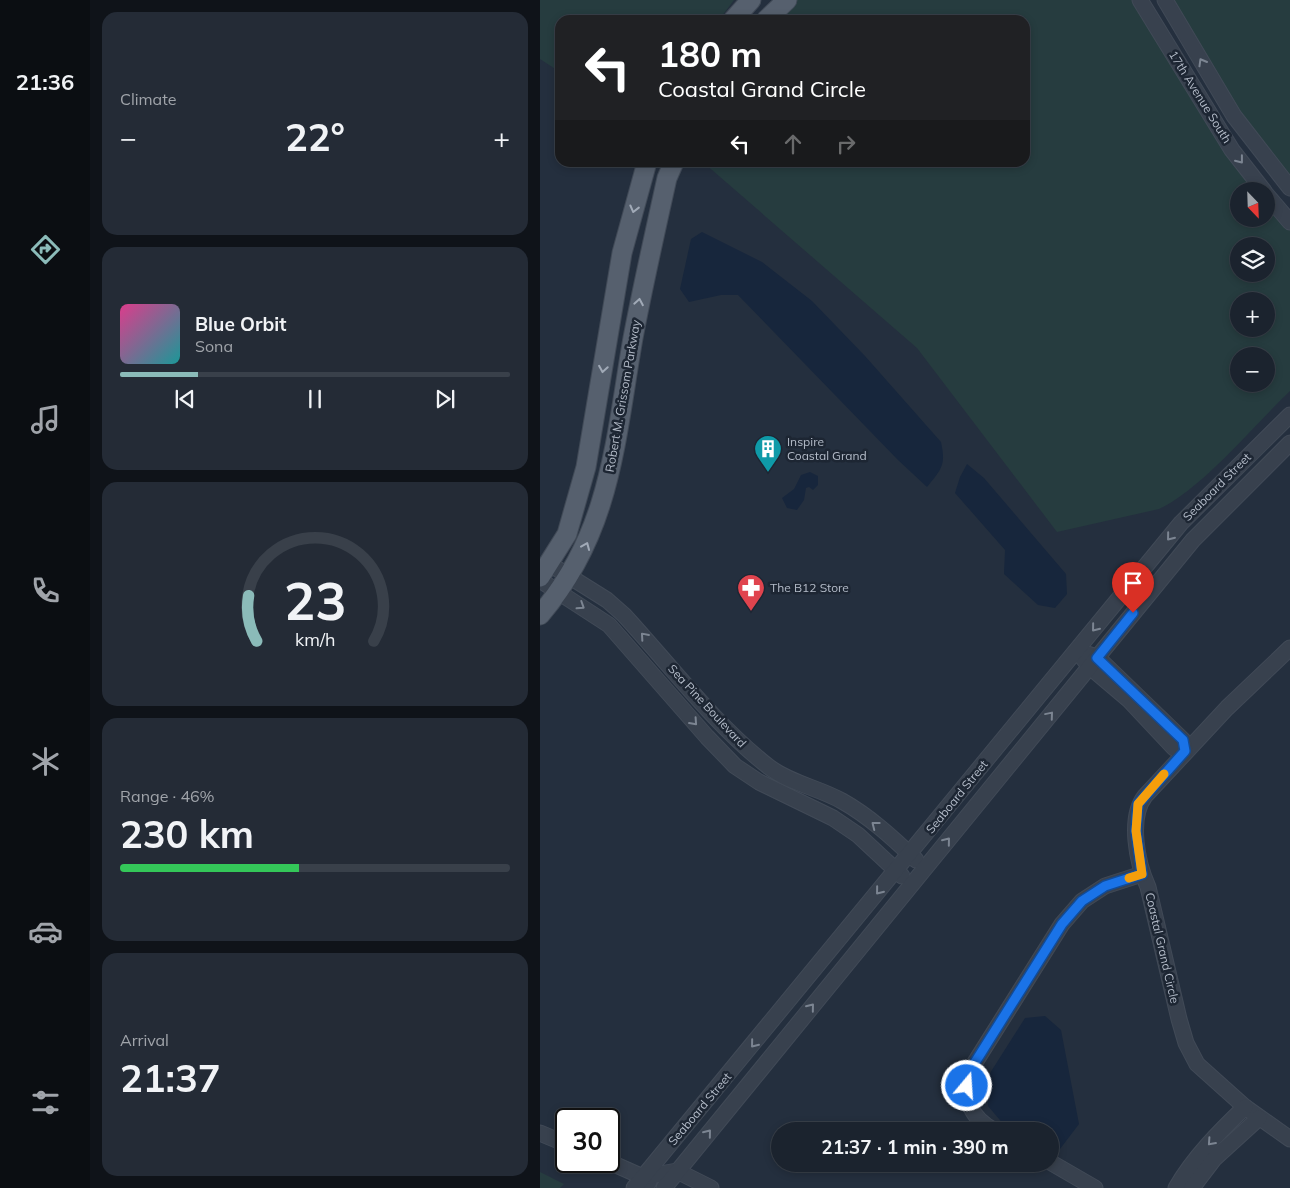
<!DOCTYPE html>
<html lang="en">
<head>
<meta charset="utf-8">
<style>
	body { margin:0; font-family:Mulish,sans-serif; background:#242b36; color:#f1f3f6; height:100vh; display:flex; flex-direction:column; font-size:19px; white-space:nowrap }
	* { box-sizing:border-box; margin:0 }
	p { font-size:16px; color:#a0a4aa }
	.icon { flex:none; width:28px; height:28px; fill:none; stroke:currentColor; stroke-width:2; stroke-linecap:round; stroke-linejoin:round }
	.map { position:relative; flex:1; overflow:hidden }
	.drawer { display:flex; flex-direction:column; gap:12px; padding:12px; background:#0f1319; width:450px }
	.drawer>* { flex:none }
	.guide { position:absolute; left:15px; top:15px; width:475px; height:152px; border-radius:15px; box-shadow:0 2px 8px #0003,0 0 0 1px #39404a; background:#202124; color:#fff; overflow:hidden }
	.needle { width:32px; rotate:157deg }
	.fabs { position:absolute; left:690px; top:182px; display:grid; gap:10px }
	.fabs a { display:grid; place-items:center; width:45px; height:45px; border-radius:50%; background:#1b232e; box-shadow:0 2px 8px #0003,0 0 0 1px #39404a; font-size:25px }
	.speed { position:absolute; left:15px; top:1108px; display:flex; gap:10px; font-size:25px; font-weight:700; text-align:center }
	.speed>* { display:grid; place-content:center; width:65px; height:65px; border-radius:50%; background:#1b232e; box-shadow:0 2px 8px #0003,0 0 0 1px #39404a; line-height:1 }
	.speed .limit { border:2px solid #111; border-radius:8px; background:#fff; color:#111 }
	.pin { position:absolute; display:grid; place-items:center; width:42px; height:42px; color:#fff; margin:-51px -21px; border-radius:50% 50% 50% 0; rotate:-45deg; box-shadow:0 0 5px #0007 }
	.pin .icon { rotate:45deg }
	.me { position:absolute; width:55px; margin:-28px; rotate:18deg; stroke-linejoin:round; filter:drop-shadow(0 0 4px #0008) }
	.turn { display:flex; align-items:center; gap:18px; height:105px; padding:0 20px; font-size:22px }
	.turn .icon { width:65px; height:65px; stroke-width:2.5 }
	.turn b { display:block; font-size:35px; line-height:42px }
	.lanes { display:flex; align-items:center; height:48px; padding:0 20px; background:#0003; justify-content:center; gap:25px; direction:ltr }
	.lanes .off { opacity:.35 }
	.big { font-size:38px; font-weight:700; line-height:1.1 }
	.drawer .tile { flex:1; display:flex; flex-direction:column; justify-content:center; gap:8px; min-width:0; padding:0 18px; border-radius:15px; background:#242b36 }
	.drawer .dial { align-items:center; gap:0 }
	.dial svg { height:130px; overflow:visible; fill:none; stroke:#39404a; stroke-width:7; stroke-linecap:round; text-anchor:middle }
	.dial text { fill:#f1f3f6; stroke:none }
	.song { display:flex; align-items:center; gap:15px }
	.cover { width:60px; height:60px; border-radius:8px; background:linear-gradient(135deg,hsl(330 70% 55%),hsl(180 70% 35%)) }
	.played { height:5px; border-radius:2px; background:linear-gradient(90deg,#8bbbb9 20%,#39404a 20%) }
	.keys { display:flex; justify-content:space-around; direction:ltr }
	.heat { display:flex; justify-content:space-between; align-items:center; font-size:28px; direction:ltr }
	.charge { height:8px; border-radius:4px; background:linear-gradient(90deg,#34c759 46%,#39404a 0) }
	.trip { position:absolute; left:231px; top:1122px; width:288px; height:50px; border-radius:25px; background:#1b232e; box-shadow:0 2px 8px #0003,0 0 0 1px #39404a; font-weight:700; line-height:50px; text-align:center }
	main { display:flex; flex:1; min-height:0 }
	.dock { display:flex; flex-direction:column; width:90px; justify-content:space-around; align-items:center; background:#0b0e12; color:#a0a4aa }
	.dock .icon { width:35px; height:35px }
	.dock .selected { color:#8bbbb9 }
	.dock b { font-size:22px; color:#f1f3f6 }
	.map>svg:first-child { display:block }
	.green { fill:#263c3f; fill-rule:evenodd }
	.water { fill:#17263c }
	.lines { fill:none; stroke-linecap:round; stroke-linejoin:round }
	.minor-casing { stroke:#414a57; stroke-width:17 }
	.major-casing { stroke:#414a57; stroke-width:21 }
	.minor { stroke:#38414e; stroke-width:15 }
	.major { stroke:#56606e; stroke-width:19 }
	.oneway { stroke:#7c8592 }
	.oneway2 { stroke:#a1aab7 }
	.route-casing { stroke:#114b97; stroke-width:12 }
	.route { stroke:#1a73e8; stroke-width:9 }
	.slow { stroke:#f59e0b; stroke-width:9 }
	.labels { text-anchor:middle; stroke-width:5; stroke-linejoin:round; paint-order:stroke }
	.street-label { font-size:12px; fill:#b4bcc9; stroke:#1d2633 }
	.poi-label { font-size:12px; fill:#b4bcc9; stroke:#1d2633; text-anchor:start }
</style>
</head>
<body>
<main>
<nav class="dock">
<b>21:36</b>
<svg class="icon selected" aria-label="directions" viewBox="0 0 24 24"><path d="M12 3l9 9-9 9-9-9zM9 14v-3h6M13 9l2 2-2 2"/></svg>
<svg class="icon" aria-label="music" viewBox="0 0 24 24"><path d="M9 18V5l10-2v13"/><circle cx="6" cy="18" r="3"/><circle cx="16" cy="16" r="3"/></svg>
<svg class="icon" aria-label="phone" viewBox="0 0 24 24"><path d="M5 4h4l2 5-3 2q2 4 5 5l2-3 5 2v4C11 20 4 13 5 4z"/></svg>
<svg class="icon" aria-label="climate" viewBox="0 0 24 24"><path d="M12 3v18M4 7l16 10M4 17L20 7"/></svg>
<svg class="icon" aria-label="car" viewBox="0 0 24 24"><path d="M5 17H2v-5l4-1 3-4h7l3 4 3 1v5h-3M9 17h6M6 11h13"/><circle cx="7" cy="17" r="2"/><circle cx="17" cy="17" r="2"/></svg>
<svg class="icon" aria-label="filters" viewBox="0 0 24 24"><path d="M4 7h16M4 17h16"/><circle cx="9" cy="7" r="2"/><circle cx="15" cy="17" r="2"/></svg>
</nav>
<section class="drawer">
<div class="tile"><p>Climate</p>
<div class="heat"><a>−</a><b class="big">22°</b><a>+</a></div>
</div>
<div class="tile">
<div class="song"><i class="cover"></i><div><b>Blue Orbit</b><p>Sona</p></div></div>
<div class="played"></div>
<div class="keys"><svg class="icon" aria-label="previous" viewBox="0 0 24 24"><path d="M18 5L8 12l10 7zM5 5v14"/></svg><svg class="icon" aria-label="pause" viewBox="0 0 24 24"><path d="M8 5v14M16 5v14"/></svg><svg class="icon" aria-label="next" viewBox="0 0 24 24"><path d="M6 5l10 7-10 7zM19 5v14"/></svg></div>
</div>
<div class="tile dial"><svg viewBox="0 0 100 80">
<path d="M14 69A42 42 0 1 1 86 69"/>
<path d="M14 69A42 42 0 0 1 9 41" stroke="#8bbbb9"/>
<text x="50" y="56" font-size="32" font-weight="700">23</text>
<text x="50" y="72" font-size="11">km/h</text>
</svg></div>
<div class="tile"><p>Range · 46%</p><b class="big">230 km</b><div class="charge"></div></div>
<div class="tile"><p>Arrival</p><b class="big">21:37</b></div>
</section>
<div class="map">
<svg width="750" height="1188" viewBox="0 0 750 1188">
	<rect width="100%" height="100%" fill="#242f3e"/>
	<g class="green">
		<path d="M0,0H194L179,20H20V72L0,59Z"/>
		<path d="M250,0H600L724,191H699V219H726V194L750,226V391C713,426 663,488 619,509L517,532L377,348L164,163L485,162V20H231ZM699,246H726V274H699ZM699,301H726V329H699ZM699,356H726V384H699Z"/>
		<path d="M624,0H750V187Z"/>
		<path d="M0,1172L24,1184L20,1188H0Z"/>
	</g>
	<g class="water">
		<path d="M162,232L222,262L272,301L325,356L401,442C406,465 402,469 387,487L358,460L198,295H181L149,302L140,289L151,239Z"/>
		<path d="M427,464L444,478L526,574L527,594L515,608L498,605L464,574L465,550L415,493L420,477Z"/>
		<path d="M270,472L278,476V485L273,490L269,487L266,488L264,500L257,510L247,508L242,498L254,489L261,475Z"/>
		<path d="M505,1016L521,1030L539,1124L517,1153L510,1149V1131H476L465,1126L448,1106L445,1081L485,1018Z"/>
	</g>
	<g class="lines">
		<defs>
			<g id="minor">
				<path d="M600,0L692,150L724,191"/>
				<path d="M625,0L694,116L750,188"/>
				<path d="M726,194L750,222"/>
				<path d="M8,563L67,600L84,615C131,666 174,724 229,767C250,783 279,788 302,801C329,816 354,839 376,860"/>
				<path d="M0,580L69,625L167,737L195,766L219,782L293,818L318,835L362,876"/>
				<path d="M750,648L687,708L605,796C588,818 597,863 608,887L639,1019L646,1043L657,1064L705,1107L750,1139"/>
				<path d="M537,651L557,657L643,740L645,751L634,748L589,700L550,667Z"/>
				<path d="M455,1131C429,1117 425,1100 429,1072L522,924L542,901L565,886L602,874"/>
				<path d="M0,1133L26,1144"/>
				<path d="M67,1161L103,1177L109,1182"/>
				<path d="M510,1162L555,1188"/>
				<path d="M103,1177L137,1171L171,1188"/>
				<path d="M94,1188L641,523L750,415"/>
				<path d="M124,1188L653,540L750,443"/>
				<path d="M636,1188C654,1157 679,1132 705,1107"/>
				<path d="M652,1188L674,1159L719,1118"/>
			</g>
			<g id="major">
				<path d="M193,20L211,0"/>
				<path d="M226,20L247,0"/>
				<path d="M0,577L27,534L46,467L82,253L107,162"/>
				<path d="M0,615C71,532 75,441 93,338C103,285 115,232 127,178L134,162"/>
			</g>
		</defs>
		<use href="#minor" class="minor-casing"/>
		<use href="#major" class="major-casing"/>
		<use href="#minor" class="minor"/>
		<use href="#major" class="major"/>
	</g>
	<defs><path id="oneway-chevron" d="M-2-3.5L2.5 0L-2 3.5" fill="none" stroke-width="1.6" stroke-linecap="round" stroke-linejoin="round" transform="scale(1.25)"/></defs>
	<g class="oneway">
		<use href="#oneway-chevron" transform="translate(662 62) rotate(-120)"/>
		<use href="#oneway-chevron" transform="translate(700 160) rotate(52)"/>
		<use href="#oneway-chevron" transform="translate(630 537) rotate(129)"/>
		<use href="#oneway-chevron" transform="translate(41 606) rotate(33)"/>
		<use href="#oneway-chevron" transform="translate(555 628) rotate(129)"/>
		<use href="#oneway-chevron" transform="translate(104 636) rotate(-131)"/>
		<use href="#oneway-chevron" transform="translate(510 715) rotate(-50)"/>
		<use href="#oneway-chevron" transform="translate(154 722) rotate(48)"/>
		<use href="#oneway-chevron" transform="translate(335 825) rotate(-142)"/>
		<use href="#oneway-chevron" transform="translate(407 841) rotate(-51)"/>
		<use href="#oneway-chevron" transform="translate(339 891) rotate(129)"/>
		<use href="#oneway-chevron" transform="translate(271 1007) rotate(-51)"/>
		<use href="#oneway-chevron" transform="translate(214 1044) rotate(129)"/>
		<use href="#oneway-chevron" transform="translate(168 1133) rotate(-51)"/>
		<use href="#oneway-chevron" transform="translate(671 1142) rotate(132)"/>
	</g>
	<g class="oneway2">
		<use href="#oneway-chevron" transform="translate(94 209) rotate(104)"/>
		<use href="#oneway-chevron" transform="translate(99 302) rotate(-80)"/>
		<use href="#oneway-chevron" transform="translate(63 369) rotate(99)"/>
		<use href="#oneway-chevron" transform="translate(46 546) rotate(-67)"/>
	</g>
	<g class="lines">
		<defs>
			<path id="route" d="M427,1086L429,1072L522,924L542,901L565,886L602,874L596,831L598,804L645,751L643,740L557,658L593,613"/>
		</defs>
		<use href="#route" class="route-casing"/>
		<use href="#route" class="route"/>
		<path class="slow" d="M589,878L602,874L596,831L598,804L624,774"/>
	</g>
	<defs>
		<symbol id="building-pin" viewBox="-11 -11 22 30"><path d="M0 17L-7.5 6A9.5 9.5 0 1 1 7.5 6Z" fill="#0f9aa8" stroke="#1d2633"/><path d="M-4-6H4V6H1V3H-1V6H-4ZM-2.5-4.3h1.7v1.8h-1.7ZM.8-4.3h1.7v1.8H.8ZM-2.5-1h1.7V.8h-1.7ZM.8-1h1.7V.8H.8Z" fill="#fff"/></symbol>
		<symbol id="pharmacy-pin" viewBox="-11 -11 22 30"><path d="M0 17L-7.5 6A9.5 9.5 0 1 1 7.5 6Z" fill="#e0444e" stroke="#1d2633"/><path d="M-2-6h4v4h4v4h-4v4h-4v-4h-4v-4h4Z" fill="#fff"/></symbol>
	</defs>
	<g fill-rule="evenodd">
		<use href="#building-pin" x="212" y="433" width="32" height="43"/>
		<use href="#pharmacy-pin" x="195" y="572" width="32" height="43"/>
	</g>
	<g class="labels">
		<g class="street-label">
			<text transform="translate(660 97) rotate(58)" y="4">17th Avenue South</text>
			<text transform="translate(83 396) rotate(-80)" y="4">Robert M. Grissom Parkway</text>
			<text transform="translate(677 487) rotate(-45)" y="4">Seaboard Street</text>
			<text transform="translate(167 706) rotate(47)" y="4">Sea Pine Boulevard</text>
			<text transform="translate(417 797) rotate(-51)" y="4">Seaboard Street</text>
			<text transform="translate(622 948) rotate(77)" y="4">Coastal Grand Circle</text>
			<text transform="translate(160 1109) rotate(-50)" y="4">Seaboard Street</text>
		</g>
		<g class="poi-label">
			<text x="247" y="446">Inspire<tspan x="247" dy="14">Coastal Grand</tspan></text>
			<text x="230" y="592">The B12 Store</text>
		</g>
	</g>
</svg>
<div class="fabs">
<a><svg class="needle" viewBox="-14 -14 28 28"><path d="M0-13l5 13h-10z" fill="#e53935"/><path d="M0 13l5-13h-10z" fill="#a0a4aa"/></svg></a>
<a><svg class="icon" aria-label="layers" viewBox="0 0 24 24"><path d="M12 4l9 5-9 5-9-5zM3 14l9 5 9-5"/></svg></a>
<a>+</a>
<a>−</a>
</div>
<div class="speed"><div class="limit">30</div></div>
<div class="pin" style="left:593px;top:613px;background:#d93025"><svg class="icon" aria-label="arrive" viewBox="0 0 24 24"><path d="M6 21V4h12l-3 4 3 4H6"/></svg></div>
<svg class="me" style="left:427px;top:1086px" viewBox="-20 -20 40 40"><circle r="17" fill="#1a73e8" stroke="#fff" stroke-width="3"/><path d="M0-11L8 9 0 5-8 9z" fill="#fff"/></svg>
<div class="trip">21:37 · 1 min · 390 m</div>
<div class="guide">
<div class="turn"><svg class="icon" aria-label="left" viewBox="0 0 24 24"><path d="M17 20v-9H6M10 6l-5 5 5 5"/></svg><div><b>180 m</b>Coastal Grand Circle</div></div>
<div class="lanes"><svg class="icon" aria-label="left" viewBox="0 0 24 24"><path d="M17 20v-9H6M10 6l-5 5 5 5"/></svg><svg class="icon off" aria-label="ahead" viewBox="0 0 24 24"><path d="M12 20V5M6 11l6-6 6 6"/></svg><svg class="icon off" aria-label="right" viewBox="0 0 24 24"><path d="M7 20v-9h11M14 6l5 5-5 5"/></svg></div>
</div>
</div>
</main>
</body>
</html>
